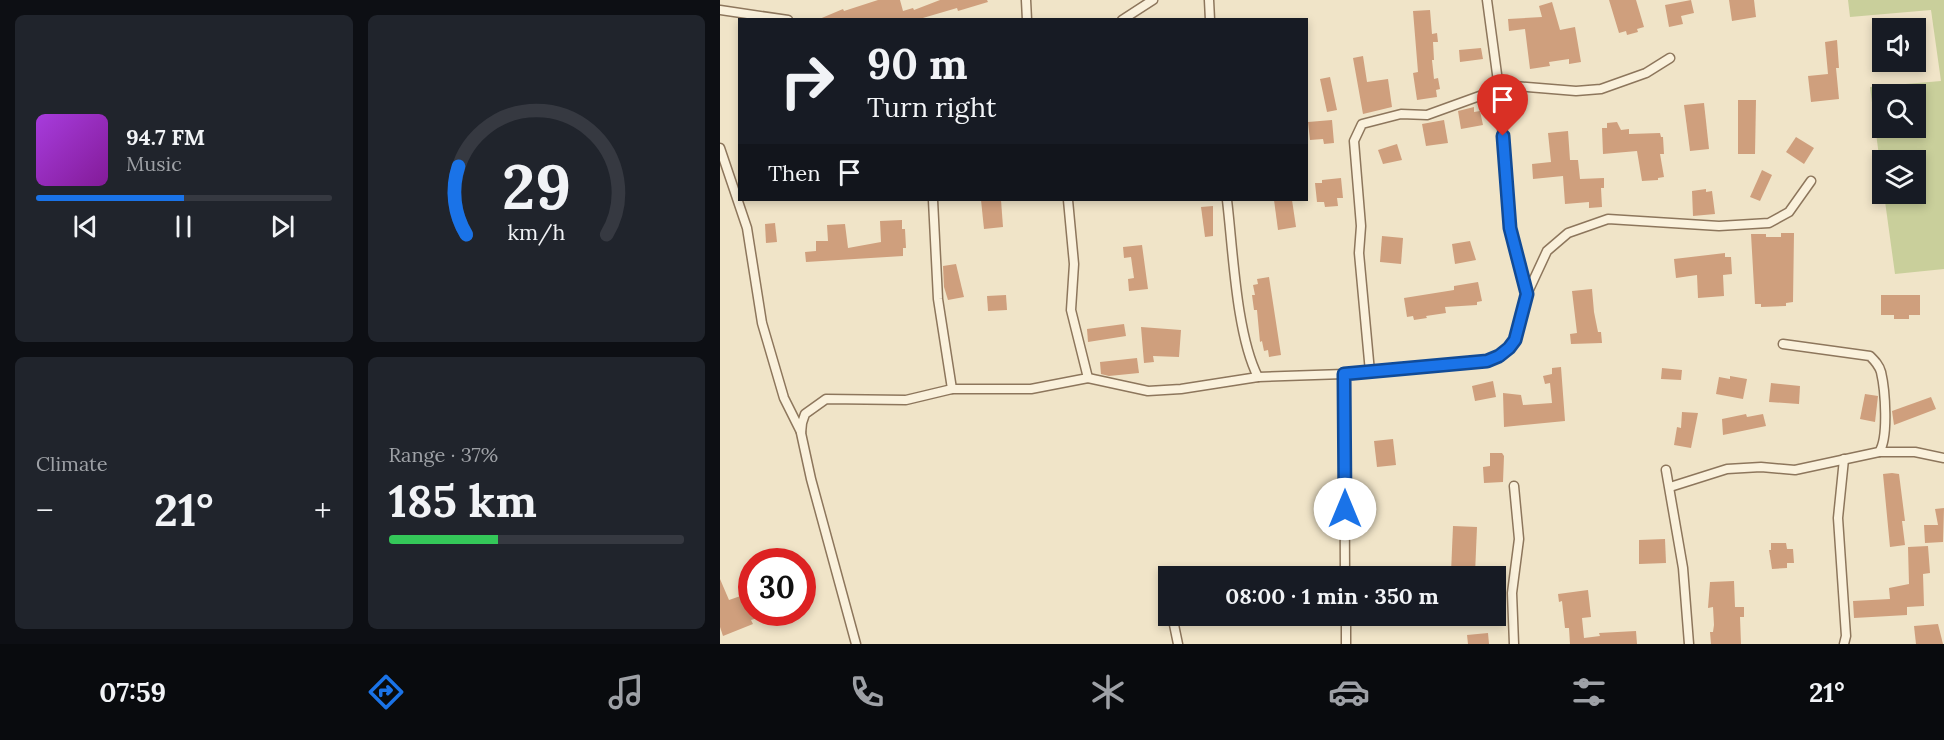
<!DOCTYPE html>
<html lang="en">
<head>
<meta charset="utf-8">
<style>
	body { margin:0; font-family:Lora,serif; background:#20242c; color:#f1f3f6; height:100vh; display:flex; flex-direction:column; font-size:22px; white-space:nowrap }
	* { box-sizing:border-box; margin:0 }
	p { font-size:20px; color:#9ea1a6 }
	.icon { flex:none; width:33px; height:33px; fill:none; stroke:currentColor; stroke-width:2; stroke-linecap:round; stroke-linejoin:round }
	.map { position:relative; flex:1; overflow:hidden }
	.side { display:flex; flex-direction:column; gap:15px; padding:15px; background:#0d0f14; width:720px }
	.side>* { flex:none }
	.guide { position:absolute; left:18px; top:18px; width:570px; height:183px; border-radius:0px; box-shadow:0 3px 9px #0003; background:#171b24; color:#f1f3f6; overflow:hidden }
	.controls { position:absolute; left:1152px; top:18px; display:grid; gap:12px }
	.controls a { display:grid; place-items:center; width:54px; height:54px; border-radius:0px; background:#171b24; box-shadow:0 3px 9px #0003; font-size:30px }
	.speed { position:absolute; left:18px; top:548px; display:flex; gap:12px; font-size:30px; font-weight:700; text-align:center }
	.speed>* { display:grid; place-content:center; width:78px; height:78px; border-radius:50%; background:#171b24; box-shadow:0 3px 9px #0003; line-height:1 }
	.speed .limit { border:9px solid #d22; background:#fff; color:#111 }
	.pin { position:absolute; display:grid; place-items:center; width:51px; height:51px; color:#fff; margin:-62px -26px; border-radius:50% 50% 50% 0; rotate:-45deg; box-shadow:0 0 6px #0007 }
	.pin .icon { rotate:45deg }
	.me { position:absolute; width:66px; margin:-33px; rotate:0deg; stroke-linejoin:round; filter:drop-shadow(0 0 4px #0008) }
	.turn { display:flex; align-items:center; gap:21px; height:126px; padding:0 30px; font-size:27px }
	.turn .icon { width:78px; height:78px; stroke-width:2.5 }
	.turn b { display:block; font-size:42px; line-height:51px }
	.then { display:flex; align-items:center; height:57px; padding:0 30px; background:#0003; gap:12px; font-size:22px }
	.big { font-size:45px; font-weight:700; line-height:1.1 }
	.side .tile { flex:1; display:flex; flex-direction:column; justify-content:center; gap:9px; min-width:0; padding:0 21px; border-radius:9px; background:#20242c }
	.side .dial { align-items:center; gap:0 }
	.dial svg { height:156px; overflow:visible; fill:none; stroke:#363941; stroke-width:7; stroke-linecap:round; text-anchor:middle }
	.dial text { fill:#f1f3f6; stroke:none }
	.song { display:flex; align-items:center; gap:18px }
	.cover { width:72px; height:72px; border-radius:9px; background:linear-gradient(135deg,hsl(280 70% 55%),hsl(290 70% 35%)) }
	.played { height:6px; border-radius:3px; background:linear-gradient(90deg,#1a73e8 50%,#363941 50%) }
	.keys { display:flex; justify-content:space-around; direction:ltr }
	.heat { display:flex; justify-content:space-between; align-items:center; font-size:33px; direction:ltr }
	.charge { height:9px; border-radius:4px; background:linear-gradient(90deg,#34c759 37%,#363941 0) }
	.side .tiles { flex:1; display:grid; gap:15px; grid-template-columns:repeat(2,1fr) }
	.trip { position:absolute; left:438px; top:566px; width:348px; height:60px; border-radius:0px; background:#171b24; box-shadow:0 3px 9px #0003; font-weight:700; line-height:60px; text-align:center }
	.tab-bar { display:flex; height:96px; justify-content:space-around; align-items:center; background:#090b0e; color:#9ea1a6 }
	.tab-bar .icon { width:42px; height:42px }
	.tab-bar .current { color:#1a73e8 }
	.tab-bar b { font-size:27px; color:#f1f3f6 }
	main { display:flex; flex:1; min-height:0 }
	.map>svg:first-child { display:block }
	.green { fill:#c9cf9b; fill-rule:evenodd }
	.building { fill:#cf9f7d }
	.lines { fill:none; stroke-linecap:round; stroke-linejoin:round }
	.street-casing { stroke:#8d765c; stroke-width:11 }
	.street { stroke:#faf1dc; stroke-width:8 }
	.route-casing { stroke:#114b97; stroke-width:15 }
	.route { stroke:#1a73e8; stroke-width:10 }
</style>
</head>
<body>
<main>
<section class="side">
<div class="tiles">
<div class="tile">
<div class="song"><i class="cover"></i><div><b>94.7 FM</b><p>Music</p></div></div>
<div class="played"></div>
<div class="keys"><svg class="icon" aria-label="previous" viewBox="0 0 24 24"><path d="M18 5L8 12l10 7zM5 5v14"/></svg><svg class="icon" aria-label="pause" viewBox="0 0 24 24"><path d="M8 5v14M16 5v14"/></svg><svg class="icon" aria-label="next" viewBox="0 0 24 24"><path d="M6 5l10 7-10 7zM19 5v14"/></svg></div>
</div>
<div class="tile dial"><svg viewBox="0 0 100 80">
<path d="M14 69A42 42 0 1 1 86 69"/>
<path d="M14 69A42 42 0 0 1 10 34" stroke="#1a73e8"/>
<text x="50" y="56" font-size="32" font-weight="700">29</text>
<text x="50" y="72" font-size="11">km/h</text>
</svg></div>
<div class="tile"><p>Climate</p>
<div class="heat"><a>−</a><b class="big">21°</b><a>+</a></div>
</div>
<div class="tile"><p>Range · 37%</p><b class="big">185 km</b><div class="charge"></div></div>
</div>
</section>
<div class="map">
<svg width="1224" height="644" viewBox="0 0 1224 644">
	<rect width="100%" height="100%" fill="#f0e4c8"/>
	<path class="green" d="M1128,0H1224V269L1175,274L1164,194H1196V160H1162V179L1150,87L1221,81L1211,10L1130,17ZM1162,94H1196V128H1162Z"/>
	<g class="building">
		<path d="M158,0H180L183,11L193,8L194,10L220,0H267L268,2L238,11L237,8L196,20L191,18L185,20H97L123,9L124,11Z"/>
		<path d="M889,0H916L924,27L917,29L918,32L907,35L906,31L899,33Z"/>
		<path d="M971,0L974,13L961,16L963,24L949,27L945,5Z"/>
		<path d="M1009,0H1034L1036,17L1012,21Z"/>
		<path d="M832,2L840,30L855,27L861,62L849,64V59L829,62L830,66L810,69L805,29L789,31L788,19L822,17L819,6Z"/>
		<path d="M710,10L712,34L717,33L718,42H713L714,60H712L714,79L718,78L720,89L716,90L717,97L697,100L693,73L698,72L693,11Z"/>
		<path d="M1117,40L1119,68H1116L1119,99L1091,102L1088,76L1108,74L1105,42Z"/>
		<path d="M761,48L763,59L740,62L739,50Z"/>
		<path d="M643,56L647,82L668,79L672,107L643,114L633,58Z"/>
		<path d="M610,77L617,110L607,112L600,79Z"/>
		<path d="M1018,100H1036L1035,154H1018Z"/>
		<path d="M984,103L989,149L970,151L964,105Z"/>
		<path d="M754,107V112L760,111L763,125L741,129L738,111Z"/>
		<path d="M612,120L614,143L604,144L603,139L590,140L588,122Z"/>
		<path d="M724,120L728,143L706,146L702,124Z"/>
		<path d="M897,122L901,130L909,129V134L940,133L941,137H943L944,154H940L944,177L938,178V180L922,181L917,151L883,154L882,128H887V123Z"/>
		<path d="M848,131L850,160H858L860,179L884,178V188H881L882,207L869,208V202L845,204L843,176L813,179L812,164L831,162L828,133Z"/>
		<path d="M1076,137L1094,148L1084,164L1066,152Z"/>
		<path d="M677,144L682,160L663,164L658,150Z"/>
		<path d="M1042,170L1052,175L1040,201L1030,197Z"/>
		<path d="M621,178L623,198H617L618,206L605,207L604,202H597L595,183H602V180Z"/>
		<path d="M986,189V192L992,191L995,214L973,216L972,191Z"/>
		<path d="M261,200H281L283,227L264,229Z"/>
		<path d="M554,200H572L576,227L558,230Z"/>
		<path d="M493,206V236L485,237L481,207Z"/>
		<path d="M182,220V229H185L186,248H183V256L86,262L85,252L96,251V241H108L107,225L125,224L128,248L161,242L160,221Z"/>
		<path d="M55,223L57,242L46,243L45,224Z"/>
		<path d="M1061,233H1074L1073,302L1066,303V306L1041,307V304H1035L1031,234H1046V237H1061Z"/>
		<path d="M662,236L683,238L681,264L660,262Z"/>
		<path d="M750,241L756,260L735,264L732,244Z"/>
		<path d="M422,245L428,289L409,291L408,279L414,278L411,257L404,258L403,247Z"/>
		<path d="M1005,253V257H1011L1012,274L1003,275L1004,296L978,298L977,275L956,278L954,259Z"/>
		<path d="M236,264L244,297L228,300L224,287L223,266Z"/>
		<path d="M549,277L561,355L549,357L548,350L544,351L542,341L540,342L537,310H534L532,295H535L533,285L538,284L537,279Z"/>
		<path d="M758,282L762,301L757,302V305L725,307L726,313L706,316L707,318L694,320L693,316L687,317L684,298L734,290V286Z"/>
		<path d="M872,289L874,312L878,332H881L882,343L851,344L850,334L857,333L852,291Z"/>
		<path d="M286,295L287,310L268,311L267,296Z"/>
		<path d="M1161,295H1200V315H1189V319H1174V315H1161Z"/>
		<path d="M404,324L406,336L368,342L367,329Z"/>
		<path d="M421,327L461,330L459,357L433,356L434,362L424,363Z"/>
		<path d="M417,358L419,373L389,376L381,374L380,362Z"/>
		<path d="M841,367L845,421L784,427L783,393L801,395L803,405L832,403L830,383L825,384L823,376L832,374V368Z"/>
		<path d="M942,368L962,370L961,380L941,379Z"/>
		<path d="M1010,376L1027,379L1023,399L996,394L999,377L1010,379Z"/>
		<path d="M773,381L776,397L755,401L752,386Z"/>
		<path d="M1051,383L1080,386L1079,404L1049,402Z"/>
		<path d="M1145,394L1158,396L1155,422L1140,419Z"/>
		<path d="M1211,397L1216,409L1174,425L1172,411Z"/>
		<path d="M962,412L978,413L971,448L954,445L957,427L961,428Z"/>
		<path d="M1026,414L1027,417L1043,414L1046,426L1003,435L1002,419Z"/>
		<path d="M673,439L676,465L657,467L654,441Z"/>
		<path d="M770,453H782L784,456L783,482L764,483L763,467L770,466Z"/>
		<path d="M1172,473L1179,474L1185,521H1182L1185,545L1170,547L1163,474Z"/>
		<path d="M1224,508L1223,542L1205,543L1204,525H1218L1215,509Z"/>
		<path d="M733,526L757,527L755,574L731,573Z"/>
		<path d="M945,539L946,563L919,564V540Z"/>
		<path d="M1051,543H1066L1067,549H1073L1074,563H1067V568L1052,569L1049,550H1051Z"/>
		<path d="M1208,546L1210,573L1203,574L1204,606L1187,607V615L1134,618L1133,601L1170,599L1169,588L1189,584L1188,547Z"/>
		<path d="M0,579L9,600L32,592V612L51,614L31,620L33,624L3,636L0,627Z"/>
		<path d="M1014,581L1015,607H1024V617H1020L1021,644H991L990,632H993L994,625L993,607L988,608L990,582Z"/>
		<path d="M868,590L871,617L862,618L864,638L880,636L879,633L916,631L917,644H850L849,628H845L842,601L839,602L838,594Z"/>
		<path d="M1218,624L1223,644H1196L1194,626Z"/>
		<path d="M768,633L769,644H748L747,635Z"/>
	</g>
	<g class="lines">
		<defs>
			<g id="street">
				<path d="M306,0L307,20"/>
				<path d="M489,0L490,20"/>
				<path d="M767,0L779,89L790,228L807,293"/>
				<path d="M0,10L68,20"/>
				<path d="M402,20L433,0"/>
				<path d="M0,148L27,228L42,323L64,398L81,432"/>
				<path d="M507,200C513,249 516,334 538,377L624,374L767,361L779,356L789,348L795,340L807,294L827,251L848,233L888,219L999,226L1049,223L1069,212L1091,181"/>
				<path d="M650,372L639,253L641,226L634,141L642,124L681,114L707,115L779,89L794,86L856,91L881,89L926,73L950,58"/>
				<path d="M624,374L625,576"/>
				<path d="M368,378L428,391L461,389L538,377"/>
				<path d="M232,389H311L368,378L351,310L354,264L348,200"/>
				<path d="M1159,452H1195L1224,458"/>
				<path d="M946,470L963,568L969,644"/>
				<path d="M950,487L1007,469L1041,467L1075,470L1159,452C1169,438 1165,389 1161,372C1159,365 1155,361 1150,356L1063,344"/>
				<path d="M452,615L458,644"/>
				<path d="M626,615V644"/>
				<path d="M136,644L91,479L81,433L82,423L85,414L106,399L186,400L232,389L218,299L213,200"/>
				<path d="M794,644L792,593L799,539L794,486"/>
				<path d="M1124,644L1126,636L1118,518L1124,459"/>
			</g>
		</defs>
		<use href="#street" class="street-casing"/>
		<use href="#street" class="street"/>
	</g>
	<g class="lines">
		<defs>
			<path id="route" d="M625,509L624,374L767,361L779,356L789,348L795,340L807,294L790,228L783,136"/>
		</defs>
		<use href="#route" class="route-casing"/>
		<use href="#route" class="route"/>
	</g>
</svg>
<div class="controls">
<a><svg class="icon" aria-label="sound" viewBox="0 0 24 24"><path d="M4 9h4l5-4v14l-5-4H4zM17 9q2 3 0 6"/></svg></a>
<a><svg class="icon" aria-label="search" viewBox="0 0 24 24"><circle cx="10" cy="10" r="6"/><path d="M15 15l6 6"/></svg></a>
<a><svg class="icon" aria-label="layers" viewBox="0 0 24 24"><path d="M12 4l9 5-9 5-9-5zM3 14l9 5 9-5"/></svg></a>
</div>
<div class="speed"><div class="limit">30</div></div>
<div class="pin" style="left:783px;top:136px;background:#d93025"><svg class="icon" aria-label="arrive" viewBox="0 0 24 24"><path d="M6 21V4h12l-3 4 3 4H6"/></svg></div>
<svg class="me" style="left:625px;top:509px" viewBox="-20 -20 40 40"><circle r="19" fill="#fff"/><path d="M0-13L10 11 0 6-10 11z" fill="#1a73e8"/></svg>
<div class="trip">08:00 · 1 min · 350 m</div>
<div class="guide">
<div class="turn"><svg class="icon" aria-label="right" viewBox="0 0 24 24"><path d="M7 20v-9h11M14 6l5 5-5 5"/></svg><div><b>90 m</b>Turn right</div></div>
<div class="then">Then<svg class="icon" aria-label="arrive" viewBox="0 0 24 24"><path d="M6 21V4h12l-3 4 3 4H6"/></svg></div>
</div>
</div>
</main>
<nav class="tab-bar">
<b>07:59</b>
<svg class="icon current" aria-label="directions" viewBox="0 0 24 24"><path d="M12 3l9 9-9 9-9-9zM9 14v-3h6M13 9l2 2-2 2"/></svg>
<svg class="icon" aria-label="music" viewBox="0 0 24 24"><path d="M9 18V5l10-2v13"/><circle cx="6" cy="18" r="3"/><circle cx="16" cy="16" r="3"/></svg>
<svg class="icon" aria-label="phone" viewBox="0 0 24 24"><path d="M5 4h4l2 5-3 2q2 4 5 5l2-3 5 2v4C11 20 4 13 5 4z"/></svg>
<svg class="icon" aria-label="climate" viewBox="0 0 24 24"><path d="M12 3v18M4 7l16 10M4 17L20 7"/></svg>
<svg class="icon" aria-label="car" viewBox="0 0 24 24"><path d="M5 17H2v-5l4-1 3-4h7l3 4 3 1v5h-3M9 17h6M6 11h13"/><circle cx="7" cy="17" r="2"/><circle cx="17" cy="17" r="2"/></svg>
<svg class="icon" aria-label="filters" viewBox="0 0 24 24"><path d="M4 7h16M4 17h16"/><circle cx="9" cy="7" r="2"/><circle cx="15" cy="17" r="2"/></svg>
<b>21°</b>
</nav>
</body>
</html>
